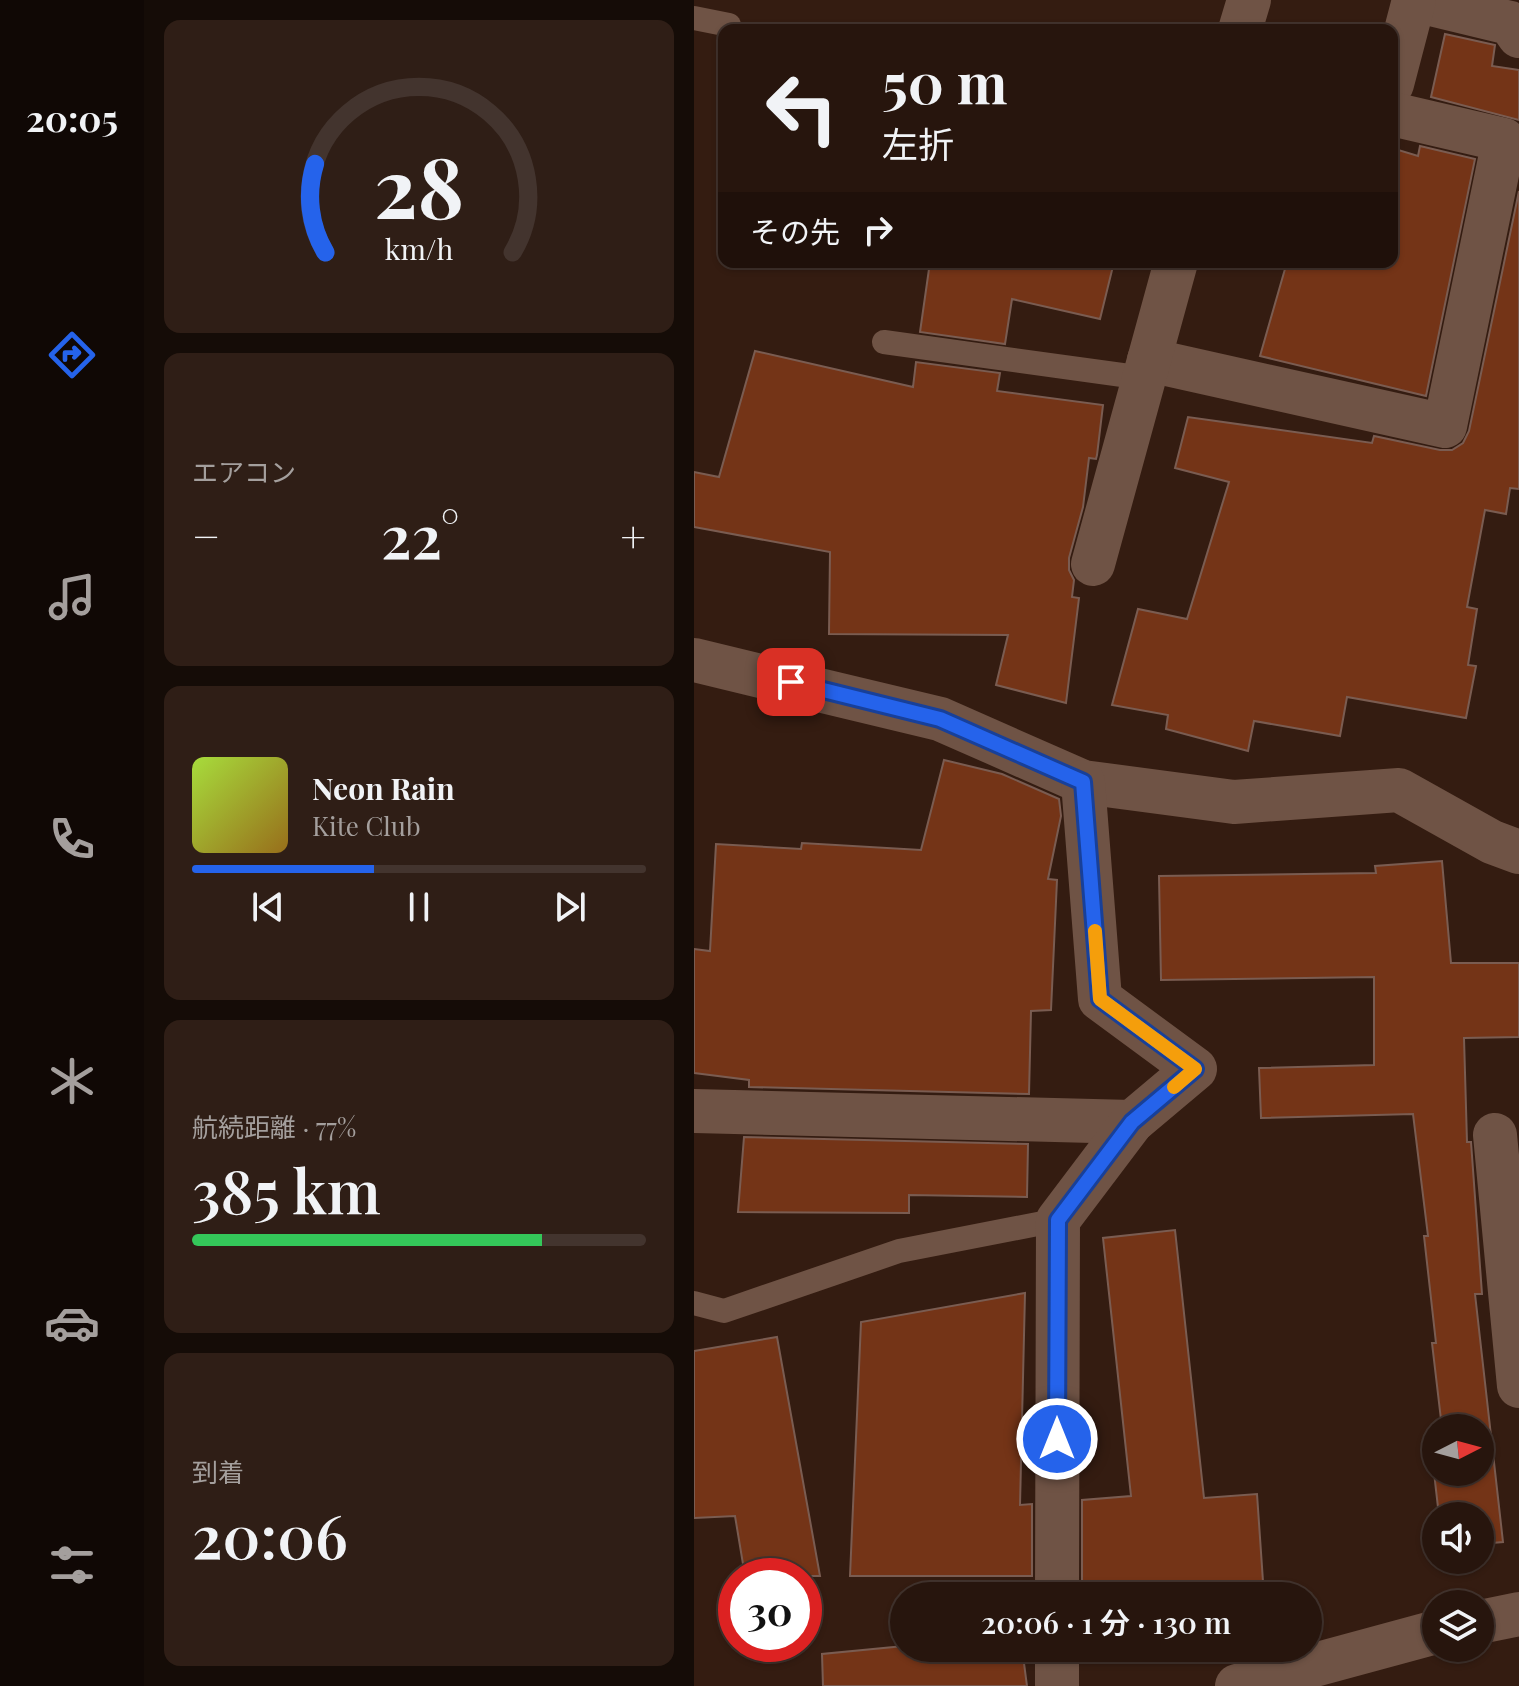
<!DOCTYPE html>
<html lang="ja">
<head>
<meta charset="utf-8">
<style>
	body { margin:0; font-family:"Playfair Display","Noto Sans JP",serif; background:#2f1e16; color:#f1f3f6; height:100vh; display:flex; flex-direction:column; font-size:30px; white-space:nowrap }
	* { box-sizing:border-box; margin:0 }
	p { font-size:26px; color:#a49f9d }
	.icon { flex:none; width:44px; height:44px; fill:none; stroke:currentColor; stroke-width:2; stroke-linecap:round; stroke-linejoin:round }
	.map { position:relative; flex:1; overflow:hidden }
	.side { display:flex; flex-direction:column; gap:20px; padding:20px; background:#150c07; width:550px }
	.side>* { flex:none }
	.hud { position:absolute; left:24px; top:24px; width:680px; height:244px; border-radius:16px; box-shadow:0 2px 6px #0004,0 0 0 2px #43342e; background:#27150d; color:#f1f3f6; overflow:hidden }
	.needle { width:52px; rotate:84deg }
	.fabs { position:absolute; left:728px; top:1414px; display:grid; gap:16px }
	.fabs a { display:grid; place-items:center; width:72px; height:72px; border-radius:50%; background:#27150d; box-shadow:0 2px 6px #0004,0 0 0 2px #43342e; font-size:40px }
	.speed { position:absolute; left:24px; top:1558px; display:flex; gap:16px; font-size:40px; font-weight:700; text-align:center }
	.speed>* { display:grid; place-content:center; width:104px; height:104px; border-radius:50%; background:#27150d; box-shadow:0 2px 6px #0004,0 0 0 2px #43342e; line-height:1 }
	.speed .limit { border:12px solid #d22; background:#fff; color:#111 }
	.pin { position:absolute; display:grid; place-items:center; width:68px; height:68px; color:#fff; margin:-34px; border-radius:16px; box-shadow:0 4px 12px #0006 }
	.me { position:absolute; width:88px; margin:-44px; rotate:0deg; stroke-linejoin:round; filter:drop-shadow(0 0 6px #0008) }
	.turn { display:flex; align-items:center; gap:28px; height:168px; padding:0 32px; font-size:36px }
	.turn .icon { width:104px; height:104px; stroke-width:2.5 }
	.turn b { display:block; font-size:56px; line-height:68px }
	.then { display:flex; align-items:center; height:76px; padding:0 32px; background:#0003; gap:16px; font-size:30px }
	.big { font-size:60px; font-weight:600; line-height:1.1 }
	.side .card { flex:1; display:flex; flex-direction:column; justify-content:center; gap:12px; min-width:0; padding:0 28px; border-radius:16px; background:#2f1e16 }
	.side .dial { align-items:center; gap:0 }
	.dial svg { height:208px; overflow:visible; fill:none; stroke:#43342e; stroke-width:7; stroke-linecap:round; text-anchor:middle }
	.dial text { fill:#f1f3f6; stroke:none }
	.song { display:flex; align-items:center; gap:24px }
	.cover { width:96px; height:96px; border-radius:12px; background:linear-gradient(135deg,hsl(80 70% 55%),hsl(40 70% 35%)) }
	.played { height:8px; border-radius:4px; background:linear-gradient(90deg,#2563eb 40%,#43342e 40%) }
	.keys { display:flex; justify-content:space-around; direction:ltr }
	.heat { display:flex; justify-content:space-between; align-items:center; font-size:44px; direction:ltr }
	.charge { height:12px; border-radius:6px; background:linear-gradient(90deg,#34c759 77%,#43342e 0) }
	.trip { position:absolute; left:196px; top:1582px; width:432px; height:80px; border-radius:40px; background:#27150d; box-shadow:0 2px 6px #0004,0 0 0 2px #43342e; font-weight:600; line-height:80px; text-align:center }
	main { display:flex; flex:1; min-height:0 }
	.tabs { display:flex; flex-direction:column; width:144px; justify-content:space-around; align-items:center; background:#100805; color:#a49f9d }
	.tabs .icon { width:56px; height:56px }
	.tabs .on { color:#2563eb }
	.tabs b { font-size:36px; color:#f1f3f6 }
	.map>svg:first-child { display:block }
	.building { fill:#743417; stroke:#7a5c51; stroke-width:2 }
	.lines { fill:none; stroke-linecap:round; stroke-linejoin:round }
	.service { stroke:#6f5345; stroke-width:24 }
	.minor { stroke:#6f5345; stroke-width:44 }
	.route-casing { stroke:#184099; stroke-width:20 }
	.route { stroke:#2563eb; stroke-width:14 }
	.slow { stroke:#f59e0b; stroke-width:14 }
</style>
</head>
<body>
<main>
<nav class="tabs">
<b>20:05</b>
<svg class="icon on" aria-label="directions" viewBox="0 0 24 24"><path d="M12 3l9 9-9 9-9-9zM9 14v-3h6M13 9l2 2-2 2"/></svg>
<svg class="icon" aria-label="music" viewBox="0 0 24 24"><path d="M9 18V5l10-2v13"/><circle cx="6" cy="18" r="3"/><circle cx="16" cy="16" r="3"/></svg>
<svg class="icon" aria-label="phone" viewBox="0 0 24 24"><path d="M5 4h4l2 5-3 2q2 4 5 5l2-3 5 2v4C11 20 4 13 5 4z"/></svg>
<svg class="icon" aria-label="climate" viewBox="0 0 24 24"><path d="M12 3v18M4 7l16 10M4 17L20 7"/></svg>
<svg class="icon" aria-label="car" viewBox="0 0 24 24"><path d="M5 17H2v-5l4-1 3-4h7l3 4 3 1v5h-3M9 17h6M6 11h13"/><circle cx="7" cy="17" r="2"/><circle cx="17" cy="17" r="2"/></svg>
<svg class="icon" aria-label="filters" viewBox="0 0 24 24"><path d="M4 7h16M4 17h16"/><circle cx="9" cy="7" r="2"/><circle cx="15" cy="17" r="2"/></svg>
</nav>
<section class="side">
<div class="card dial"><svg viewBox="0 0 100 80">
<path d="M14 69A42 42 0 1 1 86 69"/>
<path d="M14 69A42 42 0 0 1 10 35" stroke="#2563eb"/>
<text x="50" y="56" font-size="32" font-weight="700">28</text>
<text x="50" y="72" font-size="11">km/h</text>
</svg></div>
<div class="card"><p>エアコン</p>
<div class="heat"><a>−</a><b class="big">22°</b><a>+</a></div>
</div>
<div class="card">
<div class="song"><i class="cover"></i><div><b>Neon Rain</b><p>Kite Club</p></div></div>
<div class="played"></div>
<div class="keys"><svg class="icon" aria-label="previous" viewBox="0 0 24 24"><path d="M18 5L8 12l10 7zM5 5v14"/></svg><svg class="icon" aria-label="pause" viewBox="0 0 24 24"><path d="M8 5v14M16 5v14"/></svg><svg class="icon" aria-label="next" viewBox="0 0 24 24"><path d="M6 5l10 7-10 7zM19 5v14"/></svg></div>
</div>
<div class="card"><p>航続距離 · 77%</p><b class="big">385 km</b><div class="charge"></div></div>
<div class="card"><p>到着</p><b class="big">20:06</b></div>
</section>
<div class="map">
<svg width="825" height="1686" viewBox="0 0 825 1686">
	<rect width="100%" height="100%" fill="#341c11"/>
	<g class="building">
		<path d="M751,34L801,45L798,66L825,70V120L737,97Z"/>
		<path d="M726,146L781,159L732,396L566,356L593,262H698V148L724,156Z"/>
		<path d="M825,191V489L816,488L812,514L791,510L773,607L783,609L774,665L782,666L772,718L653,697L646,736L560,721L554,751L472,729L474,715L418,705L444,609L493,619L535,482L481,468L494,417L678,443L680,436L746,450H758L769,443L775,431Z"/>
		<path d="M236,262H420L406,319L318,299L311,344L226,332Z"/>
		<path d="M61,351L219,387L222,362L306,373L303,391L409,405L403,455L402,459L395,458L389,507L375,558V570L380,580L378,597L385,598L372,703L302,685L314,635L135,634L136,552L0,527V472L25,477Z"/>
		<path d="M250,760L308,774L365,799L367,816L354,879L363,880L357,1010L337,1011L335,1094L55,1087V1080L0,1073V949L16,951L22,844L107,849L108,843L227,850Z"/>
		<path d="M748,861L757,963H825V1037L770,1038L773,1142H777L788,1294H781L809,1542L786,1544V1516H745L738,1455H742V1472H786V1428H748L738,1343H742L730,1236H734L719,1114L567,1118L565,1068L680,1065V977L467,980L465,876L682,873L681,866Z"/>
		<path d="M50,1137L334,1144L333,1197L215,1195V1213L44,1212Z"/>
		<path d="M481,1230L510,1498L563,1494L570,1596H388V1500L437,1496L409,1238Z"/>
		<path d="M331,1293L326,1505L338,1504V1576H156L167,1322Z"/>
		<path d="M83,1337L126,1576H51L41,1516L0,1518V1351Z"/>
		<path d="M210,1646L328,1648L333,1686H129L128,1654Z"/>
	</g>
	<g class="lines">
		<g class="service">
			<path d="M0,18L35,25"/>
			<path d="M190,342L450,378"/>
			<path d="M0,1303L30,1311L205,1251L364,1220"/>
		</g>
		<g class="minor">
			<path d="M721,0L816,23L825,36"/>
			<path d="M546,30L555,0"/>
			<path d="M698,84L720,0"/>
			<path d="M455,360L751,426L810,140L698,114"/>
			<path d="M399,564L482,262"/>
			<path d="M0,660L246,719L389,782L540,802L705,790L798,842L825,852"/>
			<path d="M0,1111L438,1122"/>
			<path d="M801,1135L825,1386"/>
			<path d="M363,1596L364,1220L438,1122L501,1069L406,999L389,782"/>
			<path d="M786,1622L825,1614"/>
			<path d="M363,1686V1648"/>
			<path d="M543,1686L742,1632"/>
		</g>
	</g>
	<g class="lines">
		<defs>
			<path id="route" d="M97,682L246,719L389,782L406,999L501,1069L438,1122L364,1220L363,1439"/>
		</defs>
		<use href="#route" class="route-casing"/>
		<use href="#route" class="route"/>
		<path class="slow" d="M401,931L406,999L501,1069L480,1087"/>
	</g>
</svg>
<div class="fabs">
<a><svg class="needle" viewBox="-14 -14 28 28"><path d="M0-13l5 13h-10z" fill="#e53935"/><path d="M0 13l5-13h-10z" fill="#a49f9d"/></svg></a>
<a><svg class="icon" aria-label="sound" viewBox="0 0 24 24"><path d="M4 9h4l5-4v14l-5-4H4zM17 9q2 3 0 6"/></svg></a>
<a><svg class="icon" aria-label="layers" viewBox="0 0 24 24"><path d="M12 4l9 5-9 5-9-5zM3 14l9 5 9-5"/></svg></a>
</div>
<div class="speed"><div class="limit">30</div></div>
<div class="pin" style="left:97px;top:682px;background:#d93025"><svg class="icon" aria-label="arrive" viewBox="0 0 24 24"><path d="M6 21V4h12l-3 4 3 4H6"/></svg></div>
<svg class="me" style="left:363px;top:1439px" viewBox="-20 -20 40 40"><circle r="17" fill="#2563eb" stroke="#fff" stroke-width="3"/><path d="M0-11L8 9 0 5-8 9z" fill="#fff"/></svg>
<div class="trip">20:06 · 1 分 · 130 m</div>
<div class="hud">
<div class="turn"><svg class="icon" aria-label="left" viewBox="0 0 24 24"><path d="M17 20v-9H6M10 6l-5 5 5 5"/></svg><div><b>50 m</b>左折</div></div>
<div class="then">その先<svg class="icon" aria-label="right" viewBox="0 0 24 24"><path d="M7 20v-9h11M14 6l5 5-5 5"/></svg></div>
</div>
</div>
</main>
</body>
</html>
